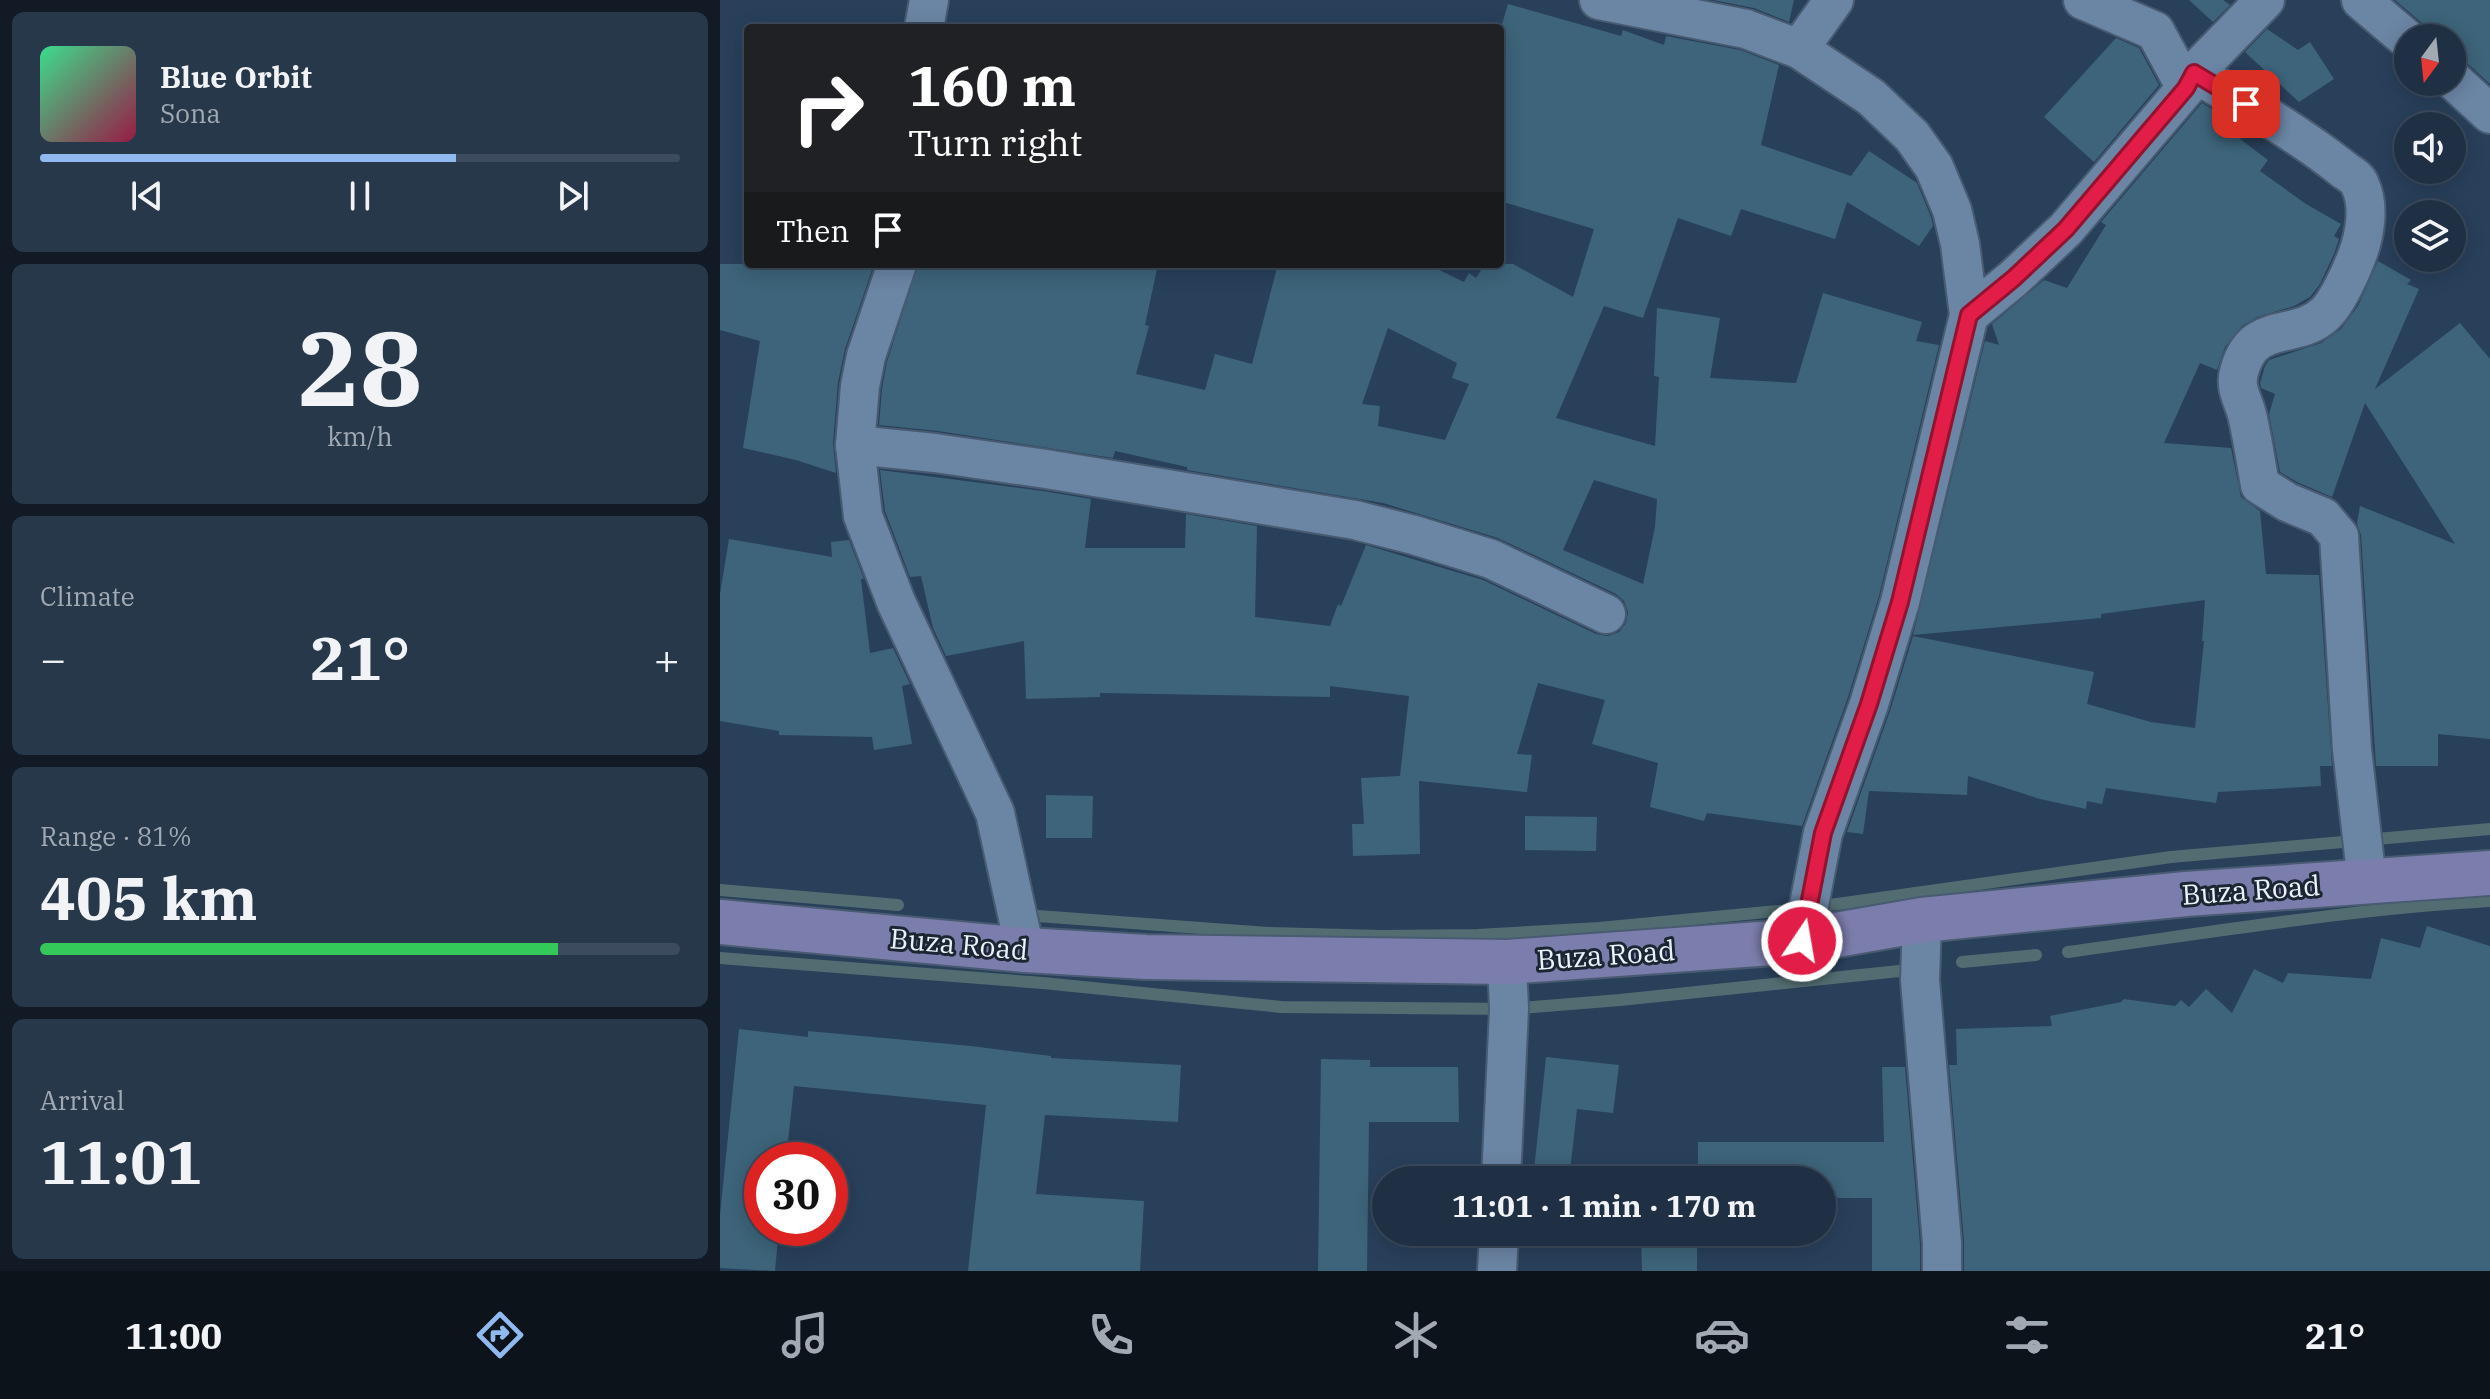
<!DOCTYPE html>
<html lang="en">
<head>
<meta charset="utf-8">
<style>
	body { margin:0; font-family:"IBM Plex Serif",serif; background:#27384b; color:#f1f3f6; height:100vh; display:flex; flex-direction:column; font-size:30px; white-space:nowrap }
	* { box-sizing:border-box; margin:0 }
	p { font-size:26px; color:#a1a9b2 }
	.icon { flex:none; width:44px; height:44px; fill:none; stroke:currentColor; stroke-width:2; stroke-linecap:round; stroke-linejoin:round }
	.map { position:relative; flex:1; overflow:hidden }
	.side { display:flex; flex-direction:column; gap:12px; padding:12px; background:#111a25; width:720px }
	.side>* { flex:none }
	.banner { position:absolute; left:24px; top:24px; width:760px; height:244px; border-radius:8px; box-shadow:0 4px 20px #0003,0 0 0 2px #3c4b5d; background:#202124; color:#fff; overflow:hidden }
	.needle { width:52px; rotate:195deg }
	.controls { position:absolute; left:1674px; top:24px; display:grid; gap:16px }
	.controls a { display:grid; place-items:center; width:72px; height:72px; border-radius:50%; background:#1f3044; box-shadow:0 4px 20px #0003,0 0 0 2px #3c4b5d; font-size:40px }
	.speed { position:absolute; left:24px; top:1142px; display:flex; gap:16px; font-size:40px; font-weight:700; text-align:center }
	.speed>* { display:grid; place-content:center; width:104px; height:104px; border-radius:50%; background:#1f3044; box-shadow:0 4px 20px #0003,0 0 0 2px #3c4b5d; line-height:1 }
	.speed .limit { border:12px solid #d22; background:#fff; color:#111 }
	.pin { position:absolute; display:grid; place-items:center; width:68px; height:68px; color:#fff; margin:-34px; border-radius:16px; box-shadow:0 4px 12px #0006 }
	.me { position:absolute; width:88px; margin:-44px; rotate:12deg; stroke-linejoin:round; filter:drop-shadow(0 0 6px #0008) }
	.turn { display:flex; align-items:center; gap:28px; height:168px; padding:0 32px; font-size:36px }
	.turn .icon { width:104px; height:104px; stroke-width:2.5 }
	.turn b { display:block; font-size:56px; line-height:68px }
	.then { display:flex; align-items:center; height:76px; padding:0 32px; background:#0003; gap:16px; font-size:30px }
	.big { font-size:60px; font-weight:700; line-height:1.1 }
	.side .widget { flex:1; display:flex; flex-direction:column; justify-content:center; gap:12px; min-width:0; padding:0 28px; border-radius:12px; background:#27384b }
	.side .dial { align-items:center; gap:0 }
	.dial b { font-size:104px; line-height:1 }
	.song { display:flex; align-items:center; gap:24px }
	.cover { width:96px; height:96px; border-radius:12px; background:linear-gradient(135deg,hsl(150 70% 55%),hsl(340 70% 35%)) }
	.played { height:8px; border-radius:4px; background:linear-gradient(90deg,#90b9f0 65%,#3c4b5d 65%) }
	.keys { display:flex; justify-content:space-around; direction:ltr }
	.heat { display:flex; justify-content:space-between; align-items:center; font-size:44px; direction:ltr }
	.charge { height:12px; border-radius:6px; background:linear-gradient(90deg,#34c759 81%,#3c4b5d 0) }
	.trip { position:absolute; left:652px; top:1166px; width:464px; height:80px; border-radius:40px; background:#1f3044; box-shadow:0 4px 20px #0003,0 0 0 2px #3c4b5d; font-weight:700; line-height:80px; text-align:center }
	.tabs { display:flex; height:128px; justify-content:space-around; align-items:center; background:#0c131b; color:#a1a9b2 }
	.tabs .icon { width:56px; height:56px }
	.tabs .active { color:#90b9f0 }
	.tabs b { font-size:36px; color:#f1f3f6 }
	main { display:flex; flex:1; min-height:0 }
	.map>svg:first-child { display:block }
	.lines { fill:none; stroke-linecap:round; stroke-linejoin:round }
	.stream { stroke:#526d71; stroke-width:12 }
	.building { fill:#3d647a; fill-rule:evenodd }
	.minor-casing { stroke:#485b71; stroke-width:42 }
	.secondary-casing { stroke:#485b71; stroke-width:48 }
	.minor { stroke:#6b85a4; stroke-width:38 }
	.secondary { stroke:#7b7dac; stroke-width:44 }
	.route-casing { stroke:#92132f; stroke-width:20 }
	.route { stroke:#e11d48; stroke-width:14 }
	.labels { text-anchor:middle; stroke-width:6; stroke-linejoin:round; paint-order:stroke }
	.street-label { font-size:28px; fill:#e9f1fc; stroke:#1c2633 }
</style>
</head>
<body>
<main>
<section class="side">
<div class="widget">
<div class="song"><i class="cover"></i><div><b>Blue Orbit</b><p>Sona</p></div></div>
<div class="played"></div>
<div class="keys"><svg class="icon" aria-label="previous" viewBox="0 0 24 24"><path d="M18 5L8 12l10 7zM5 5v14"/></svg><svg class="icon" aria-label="pause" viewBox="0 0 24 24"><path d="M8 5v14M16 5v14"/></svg><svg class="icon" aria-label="next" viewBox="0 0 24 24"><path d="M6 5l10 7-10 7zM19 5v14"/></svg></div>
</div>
<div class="widget dial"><b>28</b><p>km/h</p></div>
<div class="widget"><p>Climate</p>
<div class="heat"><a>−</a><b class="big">21°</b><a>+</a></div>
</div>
<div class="widget"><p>Range · 81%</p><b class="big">405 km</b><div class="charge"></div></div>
<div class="widget"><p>Arrival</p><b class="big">11:01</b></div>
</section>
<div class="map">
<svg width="1770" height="1271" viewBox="0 0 1770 1271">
	<rect width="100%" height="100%" fill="#29405b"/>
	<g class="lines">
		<g class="stream">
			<path d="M0,890L178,905"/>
			<path d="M304,915L548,933L662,936L758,935L879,928L1089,908L1451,857L1770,829"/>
			<path d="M1348,952C1488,933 1629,909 1770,901"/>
			<path d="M0,958L323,983L561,1007L789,1009L900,1000L1189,970"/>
			<path d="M1242,962L1316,955"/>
		</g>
	</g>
	<g class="building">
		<path d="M993,0H1074L1069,22L1034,8Z"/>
		<path d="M1469,0H1503L1510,5L1493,22Z"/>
		<path d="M1675,0H1770V84L1746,62L1732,57V38H1709L1708,32L1702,23Z"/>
		<path d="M788,4L901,36L903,30L944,45L946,36L1020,50L1059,65L1041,145L1131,176L1149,151L1197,183L1211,217L1213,226L1199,246L1127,202L1115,239L1021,209L1011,236L958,218L923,318L884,306L836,418L935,446L939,377L934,376L937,308L1000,318L990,378L1076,383L1103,293L1202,322L1196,341L1219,345L1159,596L1128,697L1082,826L987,813L984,821L930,807L938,763L872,744L885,700L818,683L797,754L812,755L807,792L699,781L700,854L633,856L632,824H644L641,778L680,776L689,696L610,686V697L380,693V697L306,699L304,641L226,656L213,628L201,576L190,577L165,511L160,470L323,491L371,499L365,548H465L466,514L537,526L535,617L610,626L618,604L621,606L646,545L763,580L876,634L888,636L899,632L906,623L908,612L904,601L896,594L778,538L663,503L467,470V467L395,451L393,458L218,431L159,425L162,389L167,362L198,264H438L425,325L429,326L416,374L485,390L495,354L532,364L558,264H707L744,282L749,273L756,278L765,264H793L853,297L874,229L780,201V31ZM668,328L737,363L732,378L749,384L725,440L658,426L660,406L642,404ZM874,480L937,499L935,527L923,584L843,550Z"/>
		<path d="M1547,29L1578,50L1590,42L1614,79L1579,102L1525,52Z"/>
		<path d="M1396,38L1419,48L1439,85L1374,162L1324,117Z"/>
		<path d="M1482,103L1505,117L1525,136L1520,139L1548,160L1540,171L1586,204L1621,224L1614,236L1619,239L1614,254L1600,284L1590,297L1574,306L1537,317L1522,326L1505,347L1497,370L1480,363L1444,443L1511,448L1521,497L1540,511L1546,574L1599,575L1612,766H1600L1601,786L1498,792L1496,803L1386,788L1382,804L1367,801L1366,809L1320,799L1248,776L1247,795L1149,791L1143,834L1127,832L1170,711L1193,636L1374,672L1367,704L1431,722L1475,728L1484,641H1482L1485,600L1381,614V618L1193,635L1265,341L1279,345L1272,324L1324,280L1347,288L1386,225L1381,222Z"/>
		<path d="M1658,261L1691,280L1687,284L1699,289L1655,389L1740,323L1770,359V739L1718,734V766H1656L1641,535L1637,523L1640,506L1735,544L1645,403L1612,497L1577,482L1560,472L1549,414L1555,394L1541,388L1540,383L1545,366L1549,360L1601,343L1621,329L1638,306Z"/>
		<path d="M0,264H154L125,349L118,382L113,443L116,473L76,460L23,448L40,341L0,330Z"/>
		<path d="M9,539L112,557L111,542L129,540L144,579H141L150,653L173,648L190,684L182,686L192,744L154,750L152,737L59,735V731L0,721V594Z"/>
		<path d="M326,795L373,796L372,838H326Z"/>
		<path d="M805,816L877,817L876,851L805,850Z"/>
		<path d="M1707,926L1770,946V1271H1244V1241L1229,1065H1237L1236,1029L1332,1026L1330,1016L1401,1002L1404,999L1455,1006L1461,1000L1469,1007L1486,989L1512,1013L1534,969L1563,983L1568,973L1651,979L1661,938L1700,948Z"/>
		<path d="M19,1029L88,1037V1031L251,1046L331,1056V1058L461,1065L458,1122L325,1115L316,1194L424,1201L420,1271H248L266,1105L74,1086L66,1160H42V1228H59L55,1271L0,1268V1215Z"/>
		<path d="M826,1057L899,1065L893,1113L857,1109L849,1180H813Z"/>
		<path d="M601,1059L650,1060V1067H738L739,1122H649L647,1271H598Z"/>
		<path d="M1162,1067H1185L1200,1244V1271H1152V1198H1102V1180H978V1142H1164Z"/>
		<path d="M921,1232H977V1271H922Z"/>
	</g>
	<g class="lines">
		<defs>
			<g id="minor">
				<path d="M879,0L1026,29L1079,49L1151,97L1192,136L1214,167L1232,210L1240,244L1249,315L1180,602L1149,704L1103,833L1082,941"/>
				<path d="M1363,0L1435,31L1466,88"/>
				<path d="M1641,0L1688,40"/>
				<path d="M204,28L209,0"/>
				<path d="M1079,49L1114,0"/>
				<path d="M1474,73C1525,103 1576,132 1623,169C1628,173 1638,178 1640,185C1650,206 1645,235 1637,256C1631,272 1617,303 1605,314C1575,342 1533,318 1519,372C1514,390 1525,402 1528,419C1533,441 1536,463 1540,485L1567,502L1603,517L1619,536L1632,749L1647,882"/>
				<path d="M1732,79L1770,114"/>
				<path d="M177,264L146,356L140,386L135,445L143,516L176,602L275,813L305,950"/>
				<path d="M1249,315L1294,278L1346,229L1466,88L1474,73L1545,0"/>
				<path d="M135,445L215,453L326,469L635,520L694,535L771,559L886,614"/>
				<path d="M1202,920L1200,980L1222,1243V1271"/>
				<path d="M781,1180L789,1009L787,962"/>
				<path d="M777,1271L779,1232"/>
			</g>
			<path id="secondary" d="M0,922L305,950L426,957L787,962L1082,941L1202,920L1466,894L1770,873"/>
		</defs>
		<use href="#minor" class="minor-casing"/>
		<use href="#secondary" class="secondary-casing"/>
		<use href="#minor" class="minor"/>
		<use href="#secondary" class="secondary"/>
	</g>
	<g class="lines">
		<defs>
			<path id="route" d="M1082,941L1103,833L1149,704L1180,602L1249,315L1294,278L1346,229L1466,88L1474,73L1526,104"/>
		</defs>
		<use href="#route" class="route-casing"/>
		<use href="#route" class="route"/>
	</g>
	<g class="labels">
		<g class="street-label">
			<text transform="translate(1531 890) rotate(-4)" y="10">Buza Road</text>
			<text transform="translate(239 944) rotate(5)" y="10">Buza Road</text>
			<text transform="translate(886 955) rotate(-4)" y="10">Buza Road</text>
		</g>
	</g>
</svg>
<div class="controls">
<a><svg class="needle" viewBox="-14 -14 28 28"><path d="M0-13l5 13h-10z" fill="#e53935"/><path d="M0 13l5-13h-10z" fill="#a1a9b2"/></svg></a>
<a><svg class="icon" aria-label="sound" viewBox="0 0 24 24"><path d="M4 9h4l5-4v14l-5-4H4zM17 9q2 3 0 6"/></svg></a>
<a><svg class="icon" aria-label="layers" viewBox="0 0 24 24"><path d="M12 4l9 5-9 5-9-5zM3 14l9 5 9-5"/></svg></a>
</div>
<div class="speed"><div class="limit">30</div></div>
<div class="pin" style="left:1526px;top:104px;background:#d93025"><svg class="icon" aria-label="arrive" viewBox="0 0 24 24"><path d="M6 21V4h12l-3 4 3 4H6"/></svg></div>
<svg class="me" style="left:1082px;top:941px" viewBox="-20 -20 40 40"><circle r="17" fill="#e11d48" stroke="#fff" stroke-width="3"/><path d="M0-11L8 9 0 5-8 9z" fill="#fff"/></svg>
<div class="trip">11:01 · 1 min · 170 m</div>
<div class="banner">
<div class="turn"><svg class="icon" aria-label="right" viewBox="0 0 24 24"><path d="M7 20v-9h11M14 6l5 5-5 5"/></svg><div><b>160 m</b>Turn right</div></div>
<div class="then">Then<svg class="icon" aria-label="arrive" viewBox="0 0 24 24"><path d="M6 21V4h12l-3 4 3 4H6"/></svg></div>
</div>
</div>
</main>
<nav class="tabs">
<b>11:00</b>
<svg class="icon active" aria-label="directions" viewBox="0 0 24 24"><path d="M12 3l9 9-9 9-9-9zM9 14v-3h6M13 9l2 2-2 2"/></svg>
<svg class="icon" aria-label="music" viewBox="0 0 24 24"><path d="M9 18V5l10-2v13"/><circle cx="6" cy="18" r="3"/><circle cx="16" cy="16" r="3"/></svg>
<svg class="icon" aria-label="phone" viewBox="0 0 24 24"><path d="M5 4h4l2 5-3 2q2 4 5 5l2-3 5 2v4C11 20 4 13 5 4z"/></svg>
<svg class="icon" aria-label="climate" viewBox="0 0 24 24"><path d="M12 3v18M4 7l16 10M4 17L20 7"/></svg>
<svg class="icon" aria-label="car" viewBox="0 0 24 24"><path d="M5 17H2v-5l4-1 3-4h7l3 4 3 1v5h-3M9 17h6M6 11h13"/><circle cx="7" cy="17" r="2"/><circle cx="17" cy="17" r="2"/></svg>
<svg class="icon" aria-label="filters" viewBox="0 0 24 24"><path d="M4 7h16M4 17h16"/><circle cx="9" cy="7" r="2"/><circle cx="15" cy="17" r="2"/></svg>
<b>21°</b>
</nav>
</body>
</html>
